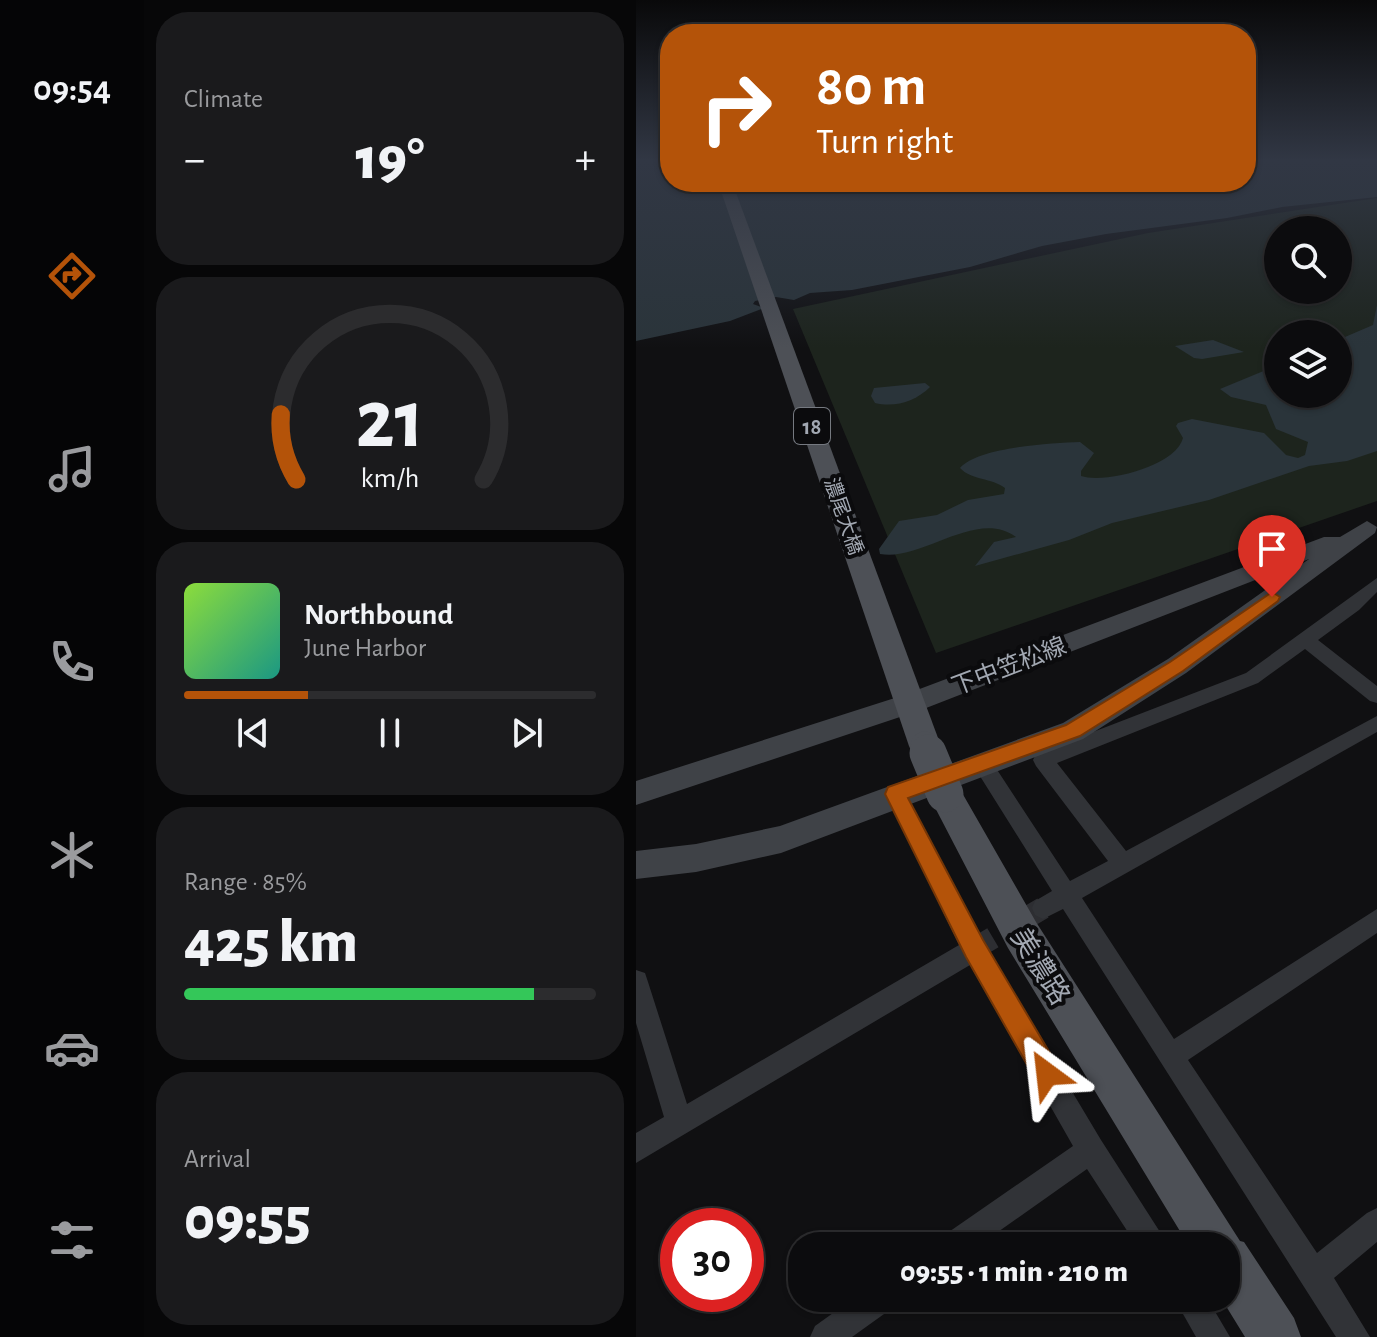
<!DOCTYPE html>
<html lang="en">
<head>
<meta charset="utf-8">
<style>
	body { margin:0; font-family:"Alegreya Sans","Noto Sans JP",sans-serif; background:#1a1a1c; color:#f1f3f6; height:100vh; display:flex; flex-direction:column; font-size:30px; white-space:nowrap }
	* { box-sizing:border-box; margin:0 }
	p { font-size:26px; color:#9a9b9e }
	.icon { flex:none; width:44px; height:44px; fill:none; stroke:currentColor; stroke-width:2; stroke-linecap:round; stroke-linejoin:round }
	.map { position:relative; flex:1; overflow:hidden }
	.sheet { display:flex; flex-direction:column; gap:12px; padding:12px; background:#070708; width:492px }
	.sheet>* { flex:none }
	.hud { position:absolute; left:24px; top:24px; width:596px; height:168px; border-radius:32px; box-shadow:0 2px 6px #0004,0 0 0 2px #2c2c2e; background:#b45309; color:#fff; overflow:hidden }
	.buttons { position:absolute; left:628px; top:216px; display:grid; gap:16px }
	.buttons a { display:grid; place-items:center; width:88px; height:88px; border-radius:50%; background:#0c0c0e; box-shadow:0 2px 6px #0004,0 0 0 2px #2c2c2e; font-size:40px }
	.speed { position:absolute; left:24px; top:1208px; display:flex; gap:16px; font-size:40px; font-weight:700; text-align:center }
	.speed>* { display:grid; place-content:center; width:104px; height:104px; border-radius:50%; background:#0c0c0e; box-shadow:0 2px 6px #0004,0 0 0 2px #2c2c2e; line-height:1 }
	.speed .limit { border:12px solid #d22; background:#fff; color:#111 }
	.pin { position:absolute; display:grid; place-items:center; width:68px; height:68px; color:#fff; margin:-82px -34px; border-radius:50% 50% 50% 0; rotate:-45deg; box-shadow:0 0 8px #0007 }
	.pin .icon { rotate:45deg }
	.me { position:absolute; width:88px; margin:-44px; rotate:330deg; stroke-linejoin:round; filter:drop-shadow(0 0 6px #0008) }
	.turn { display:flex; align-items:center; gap:28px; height:168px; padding:0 24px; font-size:36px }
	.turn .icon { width:104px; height:104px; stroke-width:2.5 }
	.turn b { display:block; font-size:56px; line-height:68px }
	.big { font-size:60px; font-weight:800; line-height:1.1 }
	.sheet .tile { flex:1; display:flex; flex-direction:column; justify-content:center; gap:12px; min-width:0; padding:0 28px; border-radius:32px; background:#1a1a1c }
	.sheet .dial { align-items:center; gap:0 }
	.dial svg { height:208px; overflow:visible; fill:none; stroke:#2c2c2e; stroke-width:7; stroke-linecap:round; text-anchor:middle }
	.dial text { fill:#f1f3f6; stroke:none }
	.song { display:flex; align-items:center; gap:24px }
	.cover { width:96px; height:96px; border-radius:12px; background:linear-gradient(135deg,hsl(90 70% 55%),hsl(170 70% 35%)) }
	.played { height:8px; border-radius:4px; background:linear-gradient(90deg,#b45309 30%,#2c2c2e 30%) }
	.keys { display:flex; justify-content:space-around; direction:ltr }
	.heat { display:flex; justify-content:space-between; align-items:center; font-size:44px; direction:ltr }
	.charge { height:12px; border-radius:6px; background:linear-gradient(90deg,#34c759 85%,#2c2c2e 0) }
	.trip { position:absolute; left:152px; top:1232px; width:452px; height:80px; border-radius:32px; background:#0c0c0e; box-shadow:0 2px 6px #0004,0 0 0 2px #2c2c2e; font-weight:800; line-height:80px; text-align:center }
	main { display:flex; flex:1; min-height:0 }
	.tab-bar { display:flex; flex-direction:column; width:144px; justify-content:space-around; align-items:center; background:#050506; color:#9a9b9e }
	.tab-bar .icon { width:56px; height:56px }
	.tab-bar .on { color:#b45309 }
	.tab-bar b { font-size:36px; color:#f1f3f6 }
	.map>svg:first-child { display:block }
	.green { fill:#1d241d; fill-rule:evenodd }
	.water { fill:#2a343a }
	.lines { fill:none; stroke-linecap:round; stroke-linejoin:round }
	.street-tunnel { stroke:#2d2e32; stroke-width:22; stroke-dasharray:22 11; stroke-linecap:butt }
	.street { fill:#313337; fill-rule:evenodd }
	.secondary { fill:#3f4247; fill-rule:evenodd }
	.primary { fill:#4d5056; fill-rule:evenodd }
	.primary-bridge-far1 { stroke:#4d5056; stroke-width:29 }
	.primary-bridge { stroke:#4d5056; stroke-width:37 }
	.route { fill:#b45309; stroke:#753606; stroke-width:2 }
	.labels { text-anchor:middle; stroke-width:8; stroke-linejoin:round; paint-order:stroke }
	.far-street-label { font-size:20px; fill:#a2a8b2; stroke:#0b0b0d }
	.shield { fill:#0b0b0d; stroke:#757980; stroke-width:2 }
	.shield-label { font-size:22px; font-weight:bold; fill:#a2a8b2 }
	.street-label { font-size:24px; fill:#a2a8b2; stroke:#0b0b0d }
	.near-street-label { font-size:28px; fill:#a2a8b2; stroke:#0b0b0d }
</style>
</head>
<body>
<main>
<nav class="tab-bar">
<b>09:54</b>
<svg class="icon on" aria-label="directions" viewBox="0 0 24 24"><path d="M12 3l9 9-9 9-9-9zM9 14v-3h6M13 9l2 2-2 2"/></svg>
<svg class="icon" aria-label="music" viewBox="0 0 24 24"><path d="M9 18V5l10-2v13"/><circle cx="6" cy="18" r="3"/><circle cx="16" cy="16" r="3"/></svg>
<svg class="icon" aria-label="phone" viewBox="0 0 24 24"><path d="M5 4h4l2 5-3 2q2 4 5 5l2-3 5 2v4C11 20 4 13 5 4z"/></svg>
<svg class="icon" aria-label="climate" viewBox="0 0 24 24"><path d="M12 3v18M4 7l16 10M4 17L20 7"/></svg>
<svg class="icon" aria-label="car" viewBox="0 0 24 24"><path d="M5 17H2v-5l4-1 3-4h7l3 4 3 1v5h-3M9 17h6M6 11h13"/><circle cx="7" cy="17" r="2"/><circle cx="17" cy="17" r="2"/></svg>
<svg class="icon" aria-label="filters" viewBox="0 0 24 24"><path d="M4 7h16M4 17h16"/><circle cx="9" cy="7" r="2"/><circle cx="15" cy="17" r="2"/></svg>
</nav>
<section class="sheet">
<div class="tile"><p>Climate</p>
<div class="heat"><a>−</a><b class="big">19°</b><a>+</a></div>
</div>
<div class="tile dial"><svg viewBox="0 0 100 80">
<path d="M14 69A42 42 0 1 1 86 69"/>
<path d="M14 69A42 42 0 0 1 8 44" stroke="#b45309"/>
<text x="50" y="56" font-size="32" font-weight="700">21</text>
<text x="50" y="72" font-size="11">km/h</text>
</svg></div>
<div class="tile">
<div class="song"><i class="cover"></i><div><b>Northbound</b><p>June Harbor</p></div></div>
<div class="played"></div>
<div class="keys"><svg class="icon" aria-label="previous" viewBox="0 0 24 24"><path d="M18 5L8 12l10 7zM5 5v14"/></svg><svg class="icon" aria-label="pause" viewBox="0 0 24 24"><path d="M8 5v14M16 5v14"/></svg><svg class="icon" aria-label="next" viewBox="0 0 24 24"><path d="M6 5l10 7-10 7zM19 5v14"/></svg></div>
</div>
<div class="tile"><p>Range · 85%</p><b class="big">425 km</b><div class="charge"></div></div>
<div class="tile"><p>Arrival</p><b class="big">09:55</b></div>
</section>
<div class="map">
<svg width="741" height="1337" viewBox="0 0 741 1337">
	<rect width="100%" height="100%" fill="#101012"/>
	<path class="green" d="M741,198V501L300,653L157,309L512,233ZM642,230H702V290H642ZM642,334H702V394H642Z"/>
	<g class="water">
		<path d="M0,160H34V182H610V160H741V197L646,207L591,218L470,234L406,246L334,267L216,290L174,293L158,300L140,297L119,301L117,304L128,308L94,321L0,341Z"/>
		<path d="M741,305V451L711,461L673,466L573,500L476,523L433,540L339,566L358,542L380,537C340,508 286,562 244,554L243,549L263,521L301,515L332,500L368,494L369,488C356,478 335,480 324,468C342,447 416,443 444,442L458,453L445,471V476C469,484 540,466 547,438L540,426L542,423L556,419L628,433L650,455L662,458L669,455L672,442L640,429L630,405L595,397L584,389L642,365V394H702V340L737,325Z"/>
		<path d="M577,340L608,352L566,359L558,358L539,346Z"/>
		<path d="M289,383L294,387C280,401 259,408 239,403L235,396L238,388Z"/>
	</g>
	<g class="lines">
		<path class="street-tunnel" d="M338,949L407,908"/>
		<g class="street">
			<path d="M741,578V592L723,610L682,640L741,686V703L734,701L669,649L622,683L421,763L490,851L741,716V732L446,898L538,1039L741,909V933L552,1060L681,1253L731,1213L741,1208V1242L698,1278L734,1337H700L427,909L407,919L399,915L396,908L399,901L416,891L337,765L340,759L347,757L354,759L434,881L472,861L400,766L397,760L400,754L610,673Z"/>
			<path d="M260,785L267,788L346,941L465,1140L533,1246H501L451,1169L342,1246H302L307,1236L437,1146L334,965L0,1163V1133L28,1117L0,1023V970L9,973L12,982L51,1104L323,945L250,794L253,788Z"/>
			<path d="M218,1298H259L255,1309L216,1337H174L179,1326Z"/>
			<path d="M538,1298H571L594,1337H560Z"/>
		</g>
		<path class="secondary" d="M731,521L741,527L739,533L550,673L447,739L145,853L60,872L0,879V851L60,844L144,826L427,723L532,659L673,559L285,710L0,805V781L265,696L688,537H704Z"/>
		<g class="primary">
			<path d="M82,182H96L305,746L301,755L289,759L277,755L273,746Z"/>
			<path d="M309,780L321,784L400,922L604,1241L608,1242L658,1318L665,1337H609L585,1298H590V1246H553L372,948L292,794L297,784Z"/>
		</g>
		<path class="primary-bridge-far1" d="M289,746L293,755"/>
		<path class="primary-bridge" d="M292,753L309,794"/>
	</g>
	<linearGradient id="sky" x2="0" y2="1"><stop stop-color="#09090a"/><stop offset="0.46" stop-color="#313744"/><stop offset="1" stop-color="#313744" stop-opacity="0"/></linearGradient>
	<rect width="741" height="348" fill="url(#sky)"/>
	<path class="route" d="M636,592L644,597L642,601L547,671L444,736L272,798L347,940L421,1065L424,1074L421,1084L411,1088L402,1084L330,957L249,794L252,787L430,725L534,662Z"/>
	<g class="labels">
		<g class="far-street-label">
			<text transform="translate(208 516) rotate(71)" y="7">濃尾大橋</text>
		</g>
		<rect class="shield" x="158" y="408" width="36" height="36" rx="6"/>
		<g class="shield-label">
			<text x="176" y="434">18</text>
		</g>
		<g class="street-label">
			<text transform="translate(373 666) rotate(-21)" y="8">下中笠松線</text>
		</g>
		<g class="near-street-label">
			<text transform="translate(405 966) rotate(58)" y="10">美濃路</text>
		</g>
	</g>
</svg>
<div class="buttons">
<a><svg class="icon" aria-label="search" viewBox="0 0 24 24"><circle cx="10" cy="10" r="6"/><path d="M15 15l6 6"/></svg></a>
<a><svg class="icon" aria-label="layers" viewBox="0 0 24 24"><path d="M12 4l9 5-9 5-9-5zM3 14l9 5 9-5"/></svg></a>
</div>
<div class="speed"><div class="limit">30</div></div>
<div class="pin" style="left:636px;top:597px;background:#d93025"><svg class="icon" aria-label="arrive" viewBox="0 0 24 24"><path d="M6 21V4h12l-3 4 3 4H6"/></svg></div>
<svg class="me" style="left:411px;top:1074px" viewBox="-20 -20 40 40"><path d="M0-17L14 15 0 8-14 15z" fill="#b45309" stroke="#fff" stroke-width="4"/></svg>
<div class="trip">09:55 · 1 min · 210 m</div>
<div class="hud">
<div class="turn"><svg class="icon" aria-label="right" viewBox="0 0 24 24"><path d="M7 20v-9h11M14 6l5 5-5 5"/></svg><div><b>80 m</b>Turn right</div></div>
</div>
</div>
</main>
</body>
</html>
